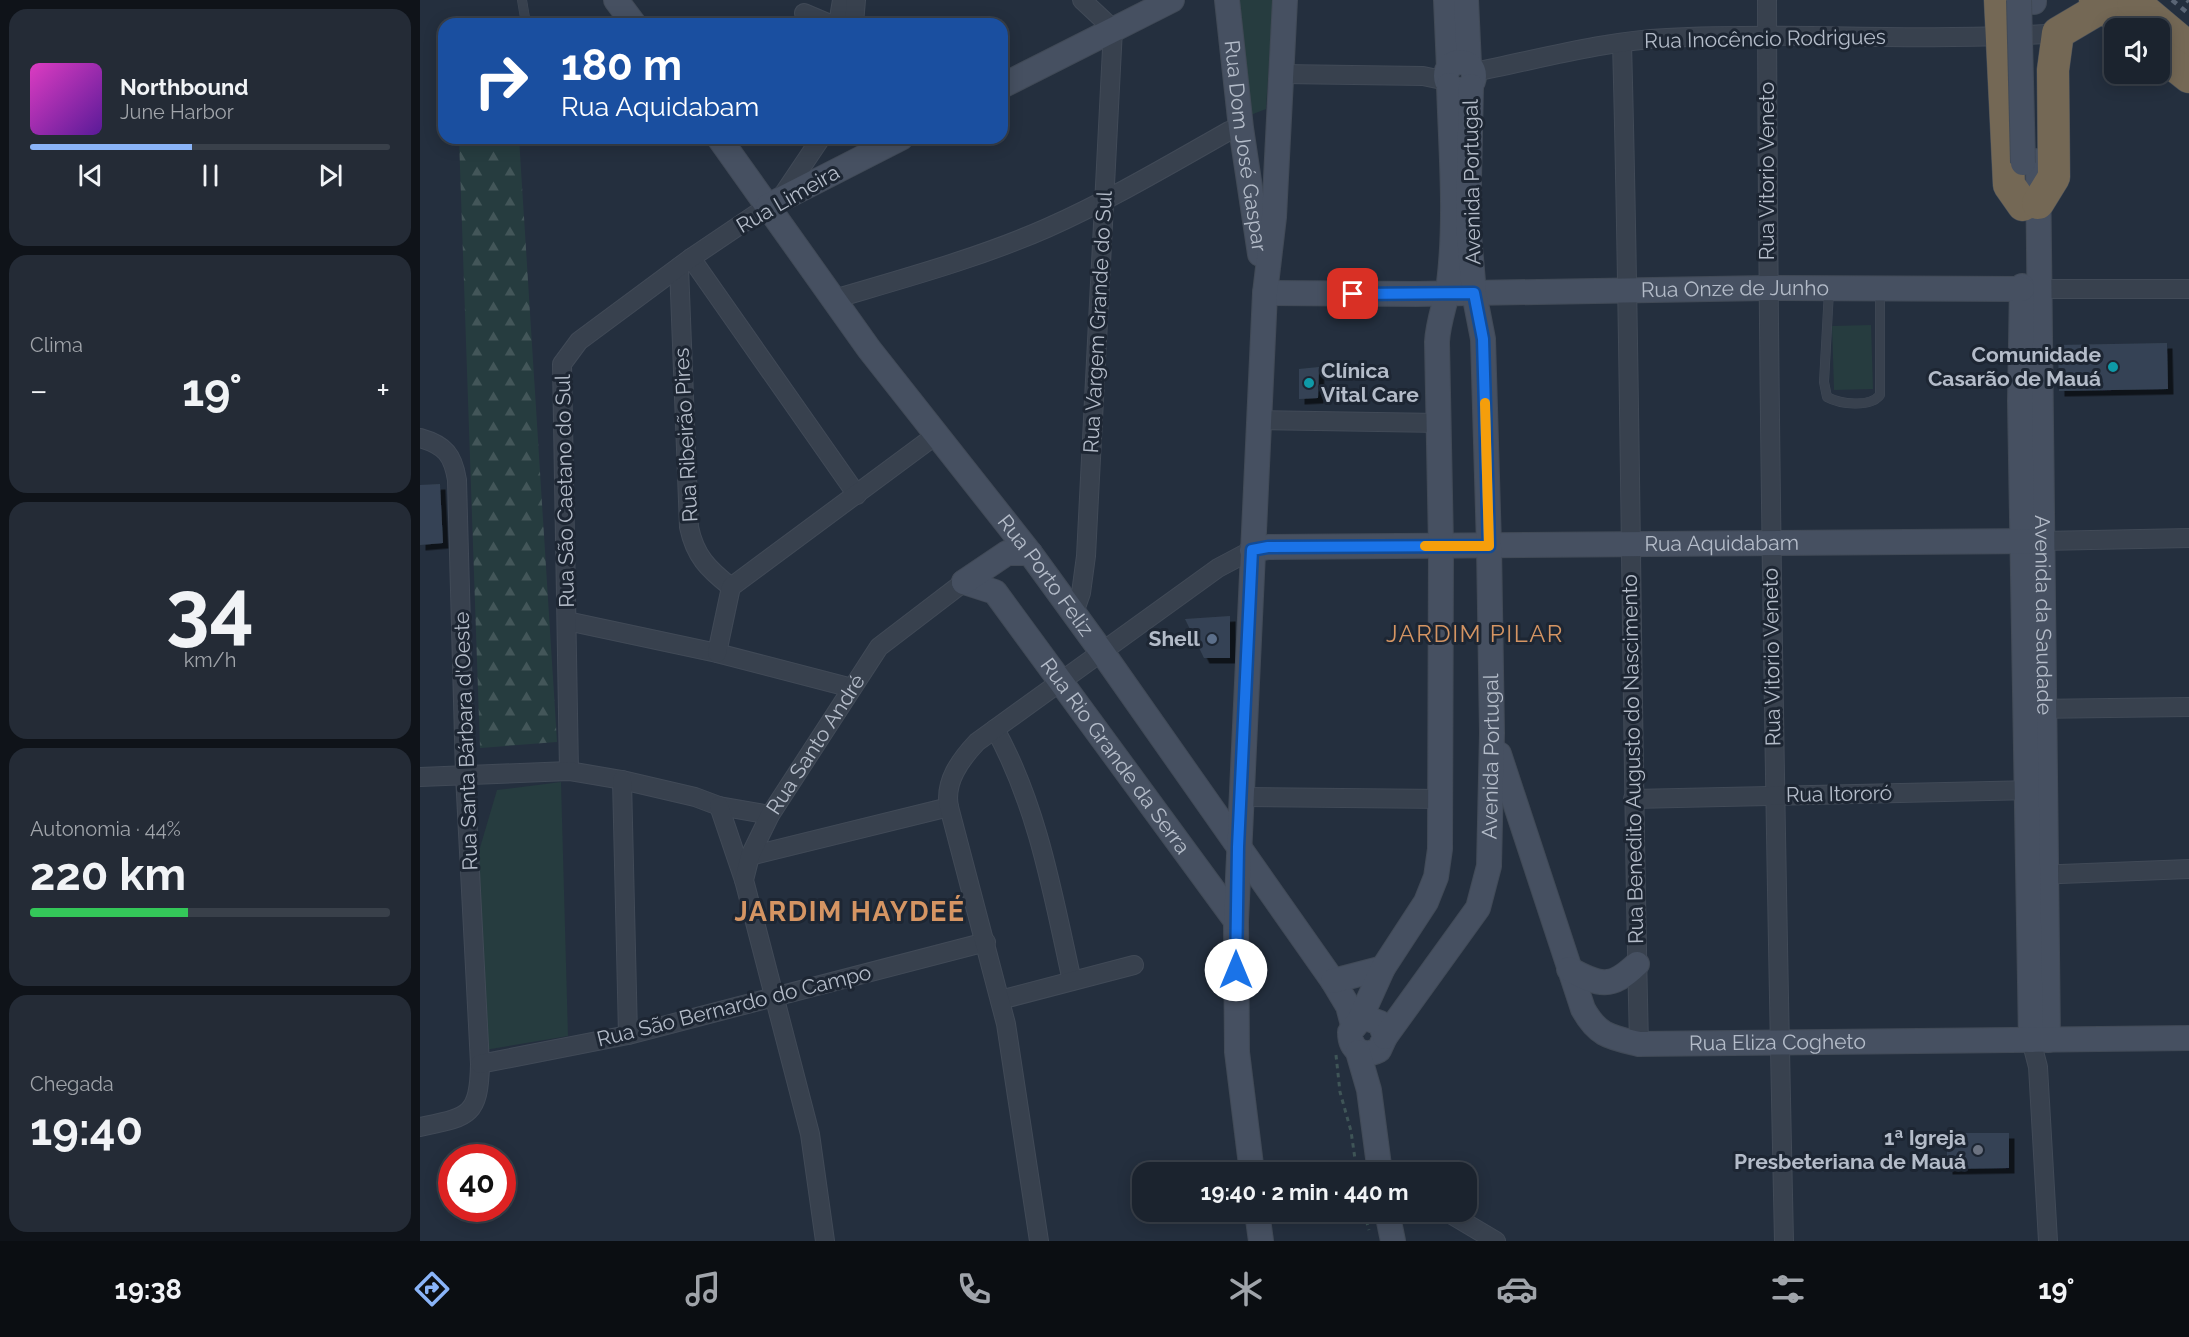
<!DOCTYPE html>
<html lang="pt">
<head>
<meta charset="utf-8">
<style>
	body { margin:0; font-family:Raleway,sans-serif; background:#242b36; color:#f1f3f6; height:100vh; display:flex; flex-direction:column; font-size:22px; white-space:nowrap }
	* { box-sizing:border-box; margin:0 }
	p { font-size:20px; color:#a0a4aa }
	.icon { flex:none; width:33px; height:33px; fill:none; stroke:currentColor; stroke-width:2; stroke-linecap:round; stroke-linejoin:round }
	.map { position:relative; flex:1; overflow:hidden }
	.details { display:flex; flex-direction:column; gap:9px; padding:9px; background:#0f1319; width:420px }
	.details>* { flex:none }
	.banner { position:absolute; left:18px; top:18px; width:570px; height:126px; border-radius:18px; box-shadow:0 3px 15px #0003,0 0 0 2px #39404a; background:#1a4fa0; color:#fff; overflow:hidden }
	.tools { position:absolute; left:1684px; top:18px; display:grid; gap:12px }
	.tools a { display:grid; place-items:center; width:66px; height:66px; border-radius:12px; background:#1b232e; box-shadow:0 3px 15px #0003,0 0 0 2px #39404a; font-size:30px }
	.speed { position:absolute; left:18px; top:1144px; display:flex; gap:12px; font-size:30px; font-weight:700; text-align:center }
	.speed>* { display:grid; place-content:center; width:78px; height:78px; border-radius:50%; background:#1b232e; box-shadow:0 3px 15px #0003,0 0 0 2px #39404a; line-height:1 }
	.speed .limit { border:9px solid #d22; background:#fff; color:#111 }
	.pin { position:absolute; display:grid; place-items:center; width:51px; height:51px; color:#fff; margin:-26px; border-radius:12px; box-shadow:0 3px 9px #0006 }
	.me { position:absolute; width:66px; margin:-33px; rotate:0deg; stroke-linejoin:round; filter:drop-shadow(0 0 4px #0008) }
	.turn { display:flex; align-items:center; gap:21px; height:126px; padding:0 24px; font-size:27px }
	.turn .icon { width:78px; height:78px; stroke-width:2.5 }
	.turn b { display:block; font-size:42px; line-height:51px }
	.big { font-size:45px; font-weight:700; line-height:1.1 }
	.details .card { flex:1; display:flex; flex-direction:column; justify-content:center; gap:9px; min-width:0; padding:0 21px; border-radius:18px; background:#242b36 }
	.details .dial { align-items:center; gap:0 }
	.dial b { font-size:78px; line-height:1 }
	.song { display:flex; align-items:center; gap:18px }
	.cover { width:72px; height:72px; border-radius:9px; background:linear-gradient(135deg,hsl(310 70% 55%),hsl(270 70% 35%)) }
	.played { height:6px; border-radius:3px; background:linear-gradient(90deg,#8ab4f8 45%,#39404a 45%) }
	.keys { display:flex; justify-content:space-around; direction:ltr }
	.heat { display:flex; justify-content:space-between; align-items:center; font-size:33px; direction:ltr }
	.charge { height:9px; border-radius:4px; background:linear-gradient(90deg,#34c759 44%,#39404a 0) }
	.trip { position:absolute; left:712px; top:1162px; width:345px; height:60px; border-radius:18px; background:#1b232e; box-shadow:0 3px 15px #0003,0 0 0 2px #39404a; font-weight:700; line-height:60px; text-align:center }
	.tab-bar { display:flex; height:96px; justify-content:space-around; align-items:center; background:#0b0e12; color:#a0a4aa }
	.tab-bar .icon { width:42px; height:42px }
	.tab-bar .active { color:#8ab4f8 }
	.tab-bar b { font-size:27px; color:#f1f3f6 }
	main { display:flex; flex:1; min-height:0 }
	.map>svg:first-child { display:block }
	.green { fill:#263c3f }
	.forest { fill:url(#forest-firs) }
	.building { fill:#364354; filter:url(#shadow) }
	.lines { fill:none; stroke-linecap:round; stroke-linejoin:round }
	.lane-casing { stroke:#414a57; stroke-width:10 }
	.street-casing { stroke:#414a57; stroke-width:20 }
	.secondary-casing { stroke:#414a57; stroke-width:26 }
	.highway-casing { stroke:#434c59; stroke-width:33 }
	.path { stroke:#3f5557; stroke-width:3; stroke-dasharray:4.5 4.5; stroke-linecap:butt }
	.lane { stroke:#38414e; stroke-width:9 }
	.street { stroke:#38414e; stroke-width:18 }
	.secondary { stroke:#465061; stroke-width:24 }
	.highway { stroke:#746855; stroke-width:32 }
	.rail { stroke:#5a6575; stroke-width:4.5; stroke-dasharray:6 6; stroke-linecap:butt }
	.secondary-bridge-casing { stroke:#414a57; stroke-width:26; stroke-linecap:butt }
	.secondary-bridge { stroke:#465061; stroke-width:24 }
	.route-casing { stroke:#114b97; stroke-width:15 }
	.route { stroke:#1a73e8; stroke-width:10 }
	.slow { stroke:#f59e0b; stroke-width:10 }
	.culture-dot { fill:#0f9aa8; stroke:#1d2633; stroke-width:2 }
	.service-dot { fill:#5c6f8a; stroke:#1d2633; stroke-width:2 }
	.worship-dot { fill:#6b7280; stroke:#1d2633; stroke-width:2 }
	.labels { text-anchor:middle; stroke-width:6; stroke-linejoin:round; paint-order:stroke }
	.street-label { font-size:21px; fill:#b4bcc9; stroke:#1d2633 }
	.poi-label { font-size:21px; font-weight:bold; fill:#b4bcc9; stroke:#1d2633; text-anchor:end }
	.quarter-label { font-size:24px; letter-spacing:1.5px; fill:#d59563; stroke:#1d2633 }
	.district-label { font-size:27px; font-weight:bold; letter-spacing:1.5px; fill:#d59563; stroke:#1d2633 }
</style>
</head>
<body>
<main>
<section class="details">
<div class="card">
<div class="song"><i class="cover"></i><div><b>Northbound</b><p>June Harbor</p></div></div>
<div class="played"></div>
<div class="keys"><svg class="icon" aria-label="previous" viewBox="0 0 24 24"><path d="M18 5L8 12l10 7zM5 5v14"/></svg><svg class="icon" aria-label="pause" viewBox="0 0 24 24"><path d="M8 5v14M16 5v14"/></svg><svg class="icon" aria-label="next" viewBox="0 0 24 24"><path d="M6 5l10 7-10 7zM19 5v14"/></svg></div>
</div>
<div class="card"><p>Clima</p>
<div class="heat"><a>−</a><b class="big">19°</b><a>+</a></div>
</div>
<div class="card dial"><b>34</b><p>km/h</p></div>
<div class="card"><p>Autonomia · 44%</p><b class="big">220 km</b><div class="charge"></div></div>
<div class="card"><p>Chegada</p><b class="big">19:40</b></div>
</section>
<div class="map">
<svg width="1769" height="1241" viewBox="0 0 1769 1241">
	<defs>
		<pattern id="forest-firs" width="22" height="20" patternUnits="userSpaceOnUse" patternTransform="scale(1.5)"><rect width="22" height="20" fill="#263c3f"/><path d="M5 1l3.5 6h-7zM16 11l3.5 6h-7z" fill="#435659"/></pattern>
		<filter id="shadow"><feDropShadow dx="5.5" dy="5.5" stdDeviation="0" flood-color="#0009"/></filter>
	</defs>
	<rect width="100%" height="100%" fill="#242f3e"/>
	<g class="green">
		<path d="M815,0H853L846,109L828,116Z"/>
		<path d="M1451,325L1453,389L1414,390L1412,326Z"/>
		<path d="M141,782L148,1036L65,1050L59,851L77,790Z"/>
	</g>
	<path class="forest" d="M39,138H99L137,742L60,748Z"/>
	<g class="building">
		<path d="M1747,343L1748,389L1639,391L1638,345Z"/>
		<path d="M899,367L898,398L879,399V369Z"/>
		<path d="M20,484L23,543L0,545V485Z"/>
		<path d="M810,616V658H784L765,619Z"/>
		<path d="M1527,1133H1589V1168L1527,1169Z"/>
	</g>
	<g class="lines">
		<defs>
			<g id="lane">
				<path d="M102,0L106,24"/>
				<path d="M1409,291L1404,382L1407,397C1420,404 1450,408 1460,395V288"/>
			</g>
			<g id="street">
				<path d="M1347,0C1348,414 1355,827 1364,1241"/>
				<path d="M384,13L410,24"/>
				<path d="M418,24L422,0"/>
				<path d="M434,24L436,0"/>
				<path d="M1202,43C1211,376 1211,710 1219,1044"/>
				<path d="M1054,72C1116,60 1183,41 1247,38C1377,31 1508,43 1638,33"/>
				<path d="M863,74L1003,76L1027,81"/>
				<path d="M360,199L401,138"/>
				<path d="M271,258L437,495"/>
				<path d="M259,267L269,527C275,556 288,569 311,587"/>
				<path d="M1618,289H1769"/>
				<path d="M414,299C485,278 559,258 627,228C690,200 749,165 809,131L821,128"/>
				<path d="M838,420L1019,423"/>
				<path d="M0,438C25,445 33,455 37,480L45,775L60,1064C59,1117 48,1117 0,1127"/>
				<path d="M1623,541L1769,538"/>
				<path d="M654,613L661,593L666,556L693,29L662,0"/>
				<path d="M147,621L297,653L432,688"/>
				<path d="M297,653L311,587L516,435"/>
				<path d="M1612,709L1769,707"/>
				<path d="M575,729C618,807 633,895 652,981"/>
				<path d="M149,771L142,364L159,341L271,258L348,206"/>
				<path d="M0,777L149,771L202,780L275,797L299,806L350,815"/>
				<path d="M202,780L208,1035"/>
				<path d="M821,797L1022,799"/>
				<path d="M1213,799L1619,790"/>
				<path d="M299,806L324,880"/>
				<path d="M330,856L529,807"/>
				<path d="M1615,875L1769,869"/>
				<path d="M580,1000L714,965"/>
				<path d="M1611,1040L1618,1067L1628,1241"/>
				<path d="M60,1064L208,1035L566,942"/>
				<path d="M1027,1212L1076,1241"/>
				<path id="s1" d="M405,1241L390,1134L324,880L330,856L350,815L459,647L544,582"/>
				<path d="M619,1241L586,1024L529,807C524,782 540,760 557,742L798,568L832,550"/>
			</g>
			<g id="secondary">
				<path d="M196,0L214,24"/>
				<path id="s2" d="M807,0L821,128L840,254"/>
				<path d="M1026,0L1029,68"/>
				<path d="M1046,0L1049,64"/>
				<path d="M1614,2V0"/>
				<circle cx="1040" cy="76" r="14"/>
				<path d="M582,86L752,0"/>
				<path id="s3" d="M299,138L449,349L610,553L682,652L913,981L928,1006L933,1025"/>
				<path id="s4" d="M1618,161L1628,1040"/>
				<path d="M348,206L481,138"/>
				<path d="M1602,286L1600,401L1611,1040"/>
				<path id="s5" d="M845,293L996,294L1347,288L1602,289"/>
				<path id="s6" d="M832,550L848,547L1619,541"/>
				<path id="s7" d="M544,582L575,592L816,921"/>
				<path d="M544,582L587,553H610"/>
				<path id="s8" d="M1079,754L1163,1009C1178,1036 1190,1037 1219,1044L1769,1038"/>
				<path d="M1149,969C1180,986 1191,989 1217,964"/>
				<path d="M913,981L963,968"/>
				<path d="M939,1021L946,1018L960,1023L965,1037L959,1050C943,1058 930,1050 930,1032L939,1021L963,968L1006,902L1016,877L1020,849L1021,546L1017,342C1018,321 1026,303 1029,283C1037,218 1031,150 1029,85"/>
				<path id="s9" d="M965,1037L1058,908L1069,866L1072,733L1069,546L1063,339L1054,293L1048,224L1051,86"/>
				<path d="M938,1052L949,1090L960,1173"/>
				<path d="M832,1173L817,1052L816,921L845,293L854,217L865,0"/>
				<path d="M837,1212L841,1241"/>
				<path d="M967,1212L973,1241"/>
			</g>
			<g id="highway">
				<path d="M1580,0L1589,185L1603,205"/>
				<path d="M1675,0L1709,28"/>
				<path d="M1712,0L1769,48"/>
				<path d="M1740,54L1769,77"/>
				<path d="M1618,203L1634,177L1633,70L1638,33L1682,7"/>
			</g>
		</defs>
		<use href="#lane" class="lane-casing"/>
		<use href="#street" class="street-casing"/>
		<use href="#secondary" class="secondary-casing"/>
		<use href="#highway" class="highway-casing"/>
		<g class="path">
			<path d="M916,1055L920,1092L931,1131L937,1173"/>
			<path d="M944,1212L949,1230"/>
		</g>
		<use href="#lane" class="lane"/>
		<use href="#street" class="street"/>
		<use href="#secondary" class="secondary"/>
		<use href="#highway" class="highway"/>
		<g class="rail">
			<path d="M1752,0L1769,14"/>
			<path d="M1767,0L1769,2"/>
		</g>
		<defs>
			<path id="secondary-bridge" d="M1599,0L1603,163"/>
		</defs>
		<use href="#secondary-bridge" class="secondary-bridge-casing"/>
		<use href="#secondary-bridge" class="secondary-bridge"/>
	</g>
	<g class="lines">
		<defs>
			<path id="route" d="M816,970L818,847L832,550L848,547L1069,546L1063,339L1054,293L933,294"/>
		</defs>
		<use href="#route" class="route-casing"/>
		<use href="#route" class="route"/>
		<path class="slow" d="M1005,546H1069L1065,403"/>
	</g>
	<g class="culture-dot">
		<circle cx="1693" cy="367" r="6"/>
		<circle cx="889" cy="383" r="6"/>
	</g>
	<circle class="service-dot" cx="792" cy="639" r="6"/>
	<circle class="worship-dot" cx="1558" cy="1150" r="6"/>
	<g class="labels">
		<g class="street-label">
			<text transform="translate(1345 39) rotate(-1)" y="7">Rua Inocêncio Rodrigues</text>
			<text dy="7" stroke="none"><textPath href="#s2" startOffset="147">Rua Dom José Gaspar</textPath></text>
			<text transform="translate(1347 171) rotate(-90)" y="7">Rua Vitorio Veneto</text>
			<text transform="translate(1052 182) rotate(-91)" y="7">Avenida Portugal</text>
			<text transform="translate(368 199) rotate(-30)" y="7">Rua Limeira</text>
			<text dy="7" stroke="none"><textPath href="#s5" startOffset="470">Rua Onze de Junho</textPath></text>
			<text transform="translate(678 322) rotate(-87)" y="7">Rua Vargem Grande do Sul</text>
			<text transform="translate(266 435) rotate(-93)" y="7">Rua Ribeirão Pires</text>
			<text transform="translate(145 491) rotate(-91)" y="7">Rua São Caetano do Sul</text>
			<text dy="7" stroke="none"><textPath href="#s6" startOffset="470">Rua Aquidabam</textPath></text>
			<text dy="7" stroke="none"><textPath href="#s3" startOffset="546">Rua Porto Feliz</textPath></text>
			<text dy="7" stroke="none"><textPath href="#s4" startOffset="454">Avenida da Saudade</textPath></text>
			<text transform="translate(1352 657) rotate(-91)" y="7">Rua Vitorio Veneto</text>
			<text transform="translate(46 741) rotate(-92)" y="7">Rua Santa Bárbara d'Oeste</text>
			<text dy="7" stroke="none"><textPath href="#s1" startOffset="525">Rua Santo André</textPath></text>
			<text dy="7" stroke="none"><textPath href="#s9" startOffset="312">Avenida Portugal</textPath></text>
			<text dy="7" stroke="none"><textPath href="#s7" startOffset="236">Rua Rio Grande da Serra</textPath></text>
			<text transform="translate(1213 759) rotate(-91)" y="7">Rua Benedito Augusto do Nascimento</text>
			<text transform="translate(1419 794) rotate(-1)" y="7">Rua Itororó</text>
			<text transform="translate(314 1006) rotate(-14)" y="7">Rua São Bernardo do Campo</text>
			<text dy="7" stroke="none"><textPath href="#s8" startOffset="476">Rua Eliza Cogheto</textPath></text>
		</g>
		<g class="poi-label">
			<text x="1681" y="362">Comunidade<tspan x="1681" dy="24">Casarão de Mauá</tspan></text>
			<text x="901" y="378" text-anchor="start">Clínica<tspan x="901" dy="24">Vital Care</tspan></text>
			<text x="780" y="646">Shell</text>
			<text x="1546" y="1145">1ª Igreja<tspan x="1546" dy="24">Presbeteriana de Mauá</tspan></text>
		</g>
		<g class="quarter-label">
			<text x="1055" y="642">JARDIM PILAR</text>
		</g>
		<g class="district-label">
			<text x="430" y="921">JARDIM HAYDEÉ</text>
		</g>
	</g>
</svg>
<div class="tools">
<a><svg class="icon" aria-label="sound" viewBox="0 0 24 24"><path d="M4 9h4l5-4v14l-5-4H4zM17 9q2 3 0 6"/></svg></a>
</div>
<div class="speed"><div class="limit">40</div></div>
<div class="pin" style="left:933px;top:294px;background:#d93025"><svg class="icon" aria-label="arrive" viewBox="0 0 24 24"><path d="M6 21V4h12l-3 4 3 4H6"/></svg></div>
<svg class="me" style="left:816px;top:970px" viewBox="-20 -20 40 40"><circle r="19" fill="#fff"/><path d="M0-13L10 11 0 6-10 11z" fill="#1a73e8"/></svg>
<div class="trip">19:40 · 2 min · 440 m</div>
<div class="banner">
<div class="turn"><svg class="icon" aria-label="right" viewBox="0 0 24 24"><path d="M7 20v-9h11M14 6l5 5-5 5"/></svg><div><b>180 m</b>Rua Aquidabam</div></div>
</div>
</div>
</main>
<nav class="tab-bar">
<b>19:38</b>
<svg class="icon active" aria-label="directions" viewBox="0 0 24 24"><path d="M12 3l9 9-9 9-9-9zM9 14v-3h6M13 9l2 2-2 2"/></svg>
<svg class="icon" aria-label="music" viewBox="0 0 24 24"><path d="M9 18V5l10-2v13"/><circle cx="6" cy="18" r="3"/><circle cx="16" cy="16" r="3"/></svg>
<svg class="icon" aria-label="phone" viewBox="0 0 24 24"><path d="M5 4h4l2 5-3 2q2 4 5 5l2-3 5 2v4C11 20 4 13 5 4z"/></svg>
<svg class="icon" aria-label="climate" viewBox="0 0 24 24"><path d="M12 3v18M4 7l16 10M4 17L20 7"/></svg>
<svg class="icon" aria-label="car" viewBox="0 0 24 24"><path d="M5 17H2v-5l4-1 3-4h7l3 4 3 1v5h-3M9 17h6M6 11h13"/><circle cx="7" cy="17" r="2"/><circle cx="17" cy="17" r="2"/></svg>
<svg class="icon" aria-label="filters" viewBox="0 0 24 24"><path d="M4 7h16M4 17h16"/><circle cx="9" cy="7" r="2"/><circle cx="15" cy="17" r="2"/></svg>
<b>19°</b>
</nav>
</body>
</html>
